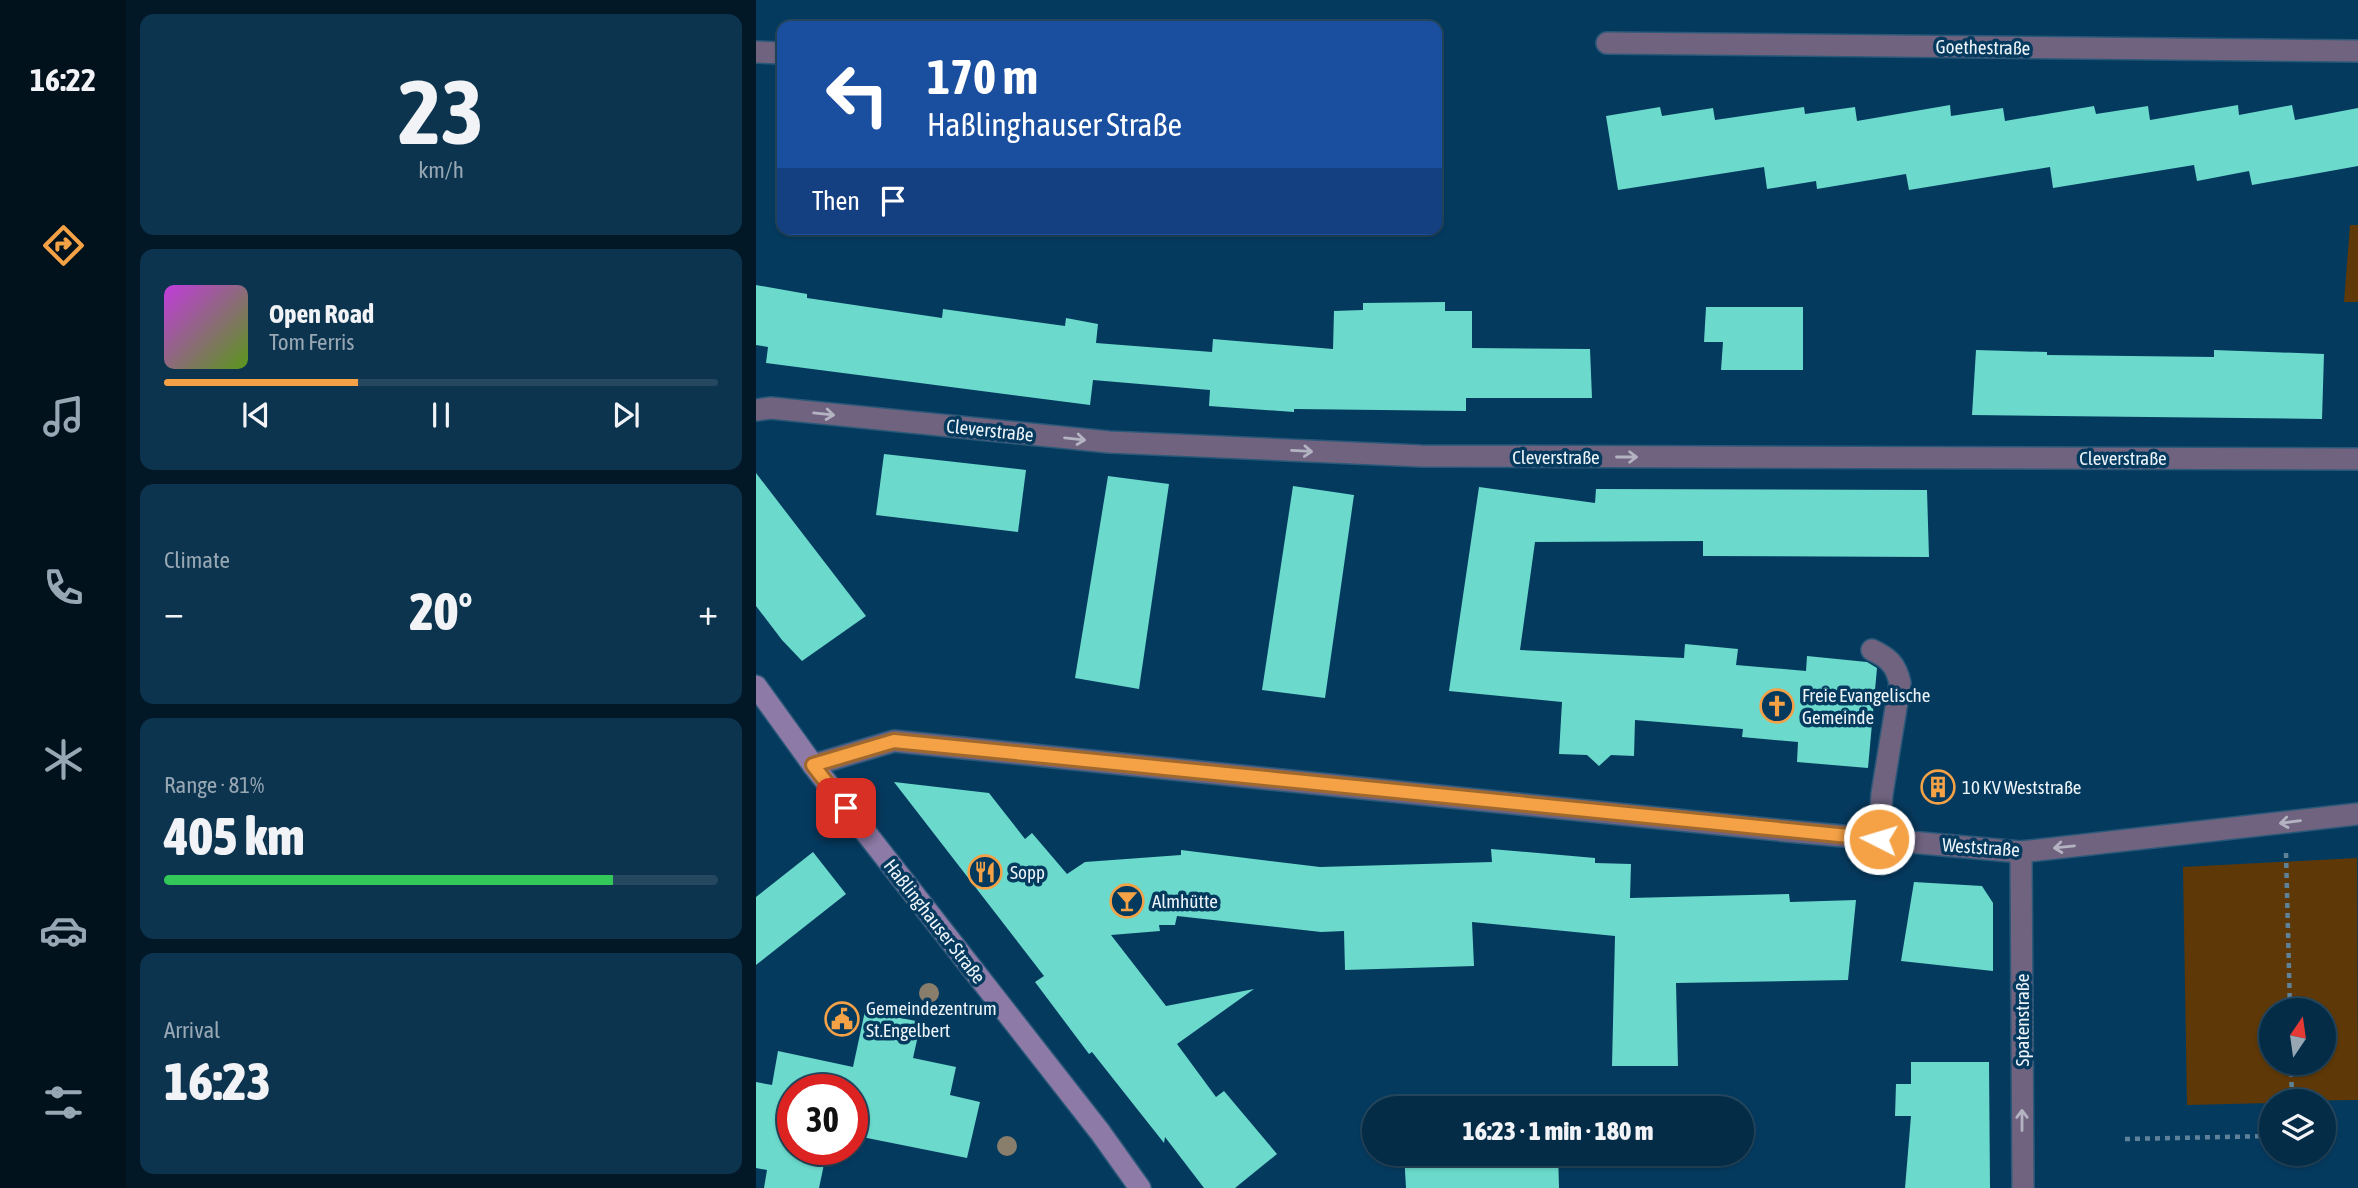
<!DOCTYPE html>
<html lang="en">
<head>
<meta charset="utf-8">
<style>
	body { margin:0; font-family:"Asap Condensed",sans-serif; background:#0d344e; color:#f1f3f6; height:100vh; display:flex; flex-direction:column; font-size:26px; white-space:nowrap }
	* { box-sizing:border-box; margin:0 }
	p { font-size:23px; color:#97a7b4 }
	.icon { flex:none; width:38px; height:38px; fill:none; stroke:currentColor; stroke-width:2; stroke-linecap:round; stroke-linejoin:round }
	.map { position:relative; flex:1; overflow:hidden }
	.drawer { display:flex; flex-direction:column; gap:14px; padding:14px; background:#021827; width:630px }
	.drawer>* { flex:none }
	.hud { position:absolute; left:21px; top:21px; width:665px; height:214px; border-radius:14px; box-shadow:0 2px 5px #0004,0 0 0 2px #254860; background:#1a4fa0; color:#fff; overflow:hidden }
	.needle { width:46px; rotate:13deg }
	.tools { position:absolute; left:1503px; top:998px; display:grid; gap:14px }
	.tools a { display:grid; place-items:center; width:77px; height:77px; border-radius:50%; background:#042c47; box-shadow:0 2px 5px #0004,0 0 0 2px #254860; font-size:35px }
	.speed { position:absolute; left:21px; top:1074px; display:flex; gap:14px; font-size:35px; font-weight:700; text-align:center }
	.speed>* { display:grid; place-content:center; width:91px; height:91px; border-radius:50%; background:#042c47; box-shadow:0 2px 5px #0004,0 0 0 2px #254860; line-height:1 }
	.speed .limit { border:10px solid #d22; background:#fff; color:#111 }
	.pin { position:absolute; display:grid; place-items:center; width:60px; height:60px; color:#fff; margin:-30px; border-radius:14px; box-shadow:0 4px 10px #0006 }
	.me { position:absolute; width:77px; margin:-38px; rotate:275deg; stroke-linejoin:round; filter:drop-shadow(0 0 5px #0008) }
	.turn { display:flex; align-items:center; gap:24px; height:147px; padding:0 35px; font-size:32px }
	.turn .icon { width:91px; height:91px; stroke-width:2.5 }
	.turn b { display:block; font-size:49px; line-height:60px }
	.then { display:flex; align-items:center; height:66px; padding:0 35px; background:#0003; gap:14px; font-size:26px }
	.big { font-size:52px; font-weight:800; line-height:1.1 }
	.drawer .card { flex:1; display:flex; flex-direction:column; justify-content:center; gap:10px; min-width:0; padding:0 24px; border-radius:14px; background:#0d344e }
	.drawer .dial { align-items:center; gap:0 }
	.dial b { font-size:91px; line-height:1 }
	.song { display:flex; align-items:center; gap:21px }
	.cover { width:84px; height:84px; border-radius:10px; background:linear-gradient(135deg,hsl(290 70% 55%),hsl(90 70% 35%)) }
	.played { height:7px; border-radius:4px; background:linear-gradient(90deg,#f5a246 35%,#254860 35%) }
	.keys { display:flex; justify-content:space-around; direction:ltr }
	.heat { display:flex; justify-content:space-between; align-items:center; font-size:38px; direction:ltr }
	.charge { height:10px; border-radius:5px; background:linear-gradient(90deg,#34c759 81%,#254860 0) }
	.trip { position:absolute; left:606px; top:1096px; width:392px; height:70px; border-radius:35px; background:#042c47; box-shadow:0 2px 5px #0004,0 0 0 2px #254860; font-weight:800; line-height:70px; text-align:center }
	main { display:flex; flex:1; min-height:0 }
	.tab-bar { display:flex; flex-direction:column; width:126px; justify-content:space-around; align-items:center; background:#02121c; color:#97a7b4 }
	.tab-bar .icon { width:49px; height:49px }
	.tab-bar .on { color:#f5a246 }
	.tab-bar b { font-size:32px; color:#f1f3f6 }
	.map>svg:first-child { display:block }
	.green { fill:#5e3807; fill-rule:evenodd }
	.building { fill:#6bd9cc }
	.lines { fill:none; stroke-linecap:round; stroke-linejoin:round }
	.lane-casing { stroke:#2a5878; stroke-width:24 }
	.street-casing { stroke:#2a5878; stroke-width:24 }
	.secondary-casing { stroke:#2a5878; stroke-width:24 }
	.path { stroke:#5f829b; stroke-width:4.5; stroke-dasharray:5 5; stroke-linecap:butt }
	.lane { stroke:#6f637f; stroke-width:21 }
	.street { stroke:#6f637f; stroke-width:21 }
	.secondary { stroke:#8e7aa6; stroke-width:21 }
	.tree { fill:#897e6b }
	.oneway { stroke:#b4b3c2 }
	.route-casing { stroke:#9f692e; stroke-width:18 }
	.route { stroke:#f5a246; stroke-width:12 }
	.labels { text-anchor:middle; stroke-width:7; stroke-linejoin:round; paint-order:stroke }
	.street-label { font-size:19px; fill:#edf4f9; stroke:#053a5f }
	.poi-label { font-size:19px; fill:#edf4f9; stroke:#053a5f; text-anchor:start }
</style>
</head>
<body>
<main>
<nav class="tab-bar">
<b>16:22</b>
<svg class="icon on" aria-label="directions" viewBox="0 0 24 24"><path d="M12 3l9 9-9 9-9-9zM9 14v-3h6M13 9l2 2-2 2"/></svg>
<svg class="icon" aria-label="music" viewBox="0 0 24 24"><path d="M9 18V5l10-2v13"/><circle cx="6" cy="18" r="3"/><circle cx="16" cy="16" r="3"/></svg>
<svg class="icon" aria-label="phone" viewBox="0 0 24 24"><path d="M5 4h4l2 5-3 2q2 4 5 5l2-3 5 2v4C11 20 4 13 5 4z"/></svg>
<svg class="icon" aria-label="climate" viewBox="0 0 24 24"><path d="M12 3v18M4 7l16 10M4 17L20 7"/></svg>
<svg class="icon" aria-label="car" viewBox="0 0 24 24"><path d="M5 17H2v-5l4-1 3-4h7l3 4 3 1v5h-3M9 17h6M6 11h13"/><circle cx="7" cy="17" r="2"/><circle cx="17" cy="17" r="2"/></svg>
<svg class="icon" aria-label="filters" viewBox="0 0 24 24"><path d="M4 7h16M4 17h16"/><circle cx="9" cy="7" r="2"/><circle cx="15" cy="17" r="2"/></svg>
</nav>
<section class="drawer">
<div class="card dial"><b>23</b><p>km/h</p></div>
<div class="card">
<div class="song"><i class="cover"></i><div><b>Open Road</b><p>Tom Ferris</p></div></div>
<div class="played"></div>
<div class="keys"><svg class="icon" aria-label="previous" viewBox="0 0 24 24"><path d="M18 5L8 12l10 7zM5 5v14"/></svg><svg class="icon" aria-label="pause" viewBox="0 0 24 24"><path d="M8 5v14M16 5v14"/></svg><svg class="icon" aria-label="next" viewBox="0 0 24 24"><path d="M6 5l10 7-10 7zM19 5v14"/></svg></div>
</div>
<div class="card"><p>Climate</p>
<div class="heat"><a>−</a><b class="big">20°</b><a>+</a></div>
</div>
<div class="card"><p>Range · 81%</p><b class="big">405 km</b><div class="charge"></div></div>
<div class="card"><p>Arrival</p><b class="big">16:23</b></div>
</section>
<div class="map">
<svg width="1602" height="1188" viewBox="0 0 1602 1188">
	<rect width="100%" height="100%" fill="#053a5f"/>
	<g class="green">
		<path d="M1594,225H1602V302H1588Z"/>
		<path d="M1601,858L1602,1100L1516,1101L1515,1103L1431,1105L1427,867ZM1516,1010H1568V1062H1516Z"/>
	</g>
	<g class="building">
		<path d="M1194,105L1195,116L1247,108L1249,121L1338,106L1340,114L1392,106L1394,120L1482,105L1483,115L1536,105L1539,120L1602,108V166L1496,185L1493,171L1441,181L1438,165L1297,188L1294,167L1153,190L1150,174L1061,189L1060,181L1011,189L1008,167L862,190L850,116L904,107L906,116L957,108L959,120L1048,107L1049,114L1099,107L1101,121Z"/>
		<path d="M0,285L51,294V298L186,318L187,309L309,326L310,318L342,324L340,343L456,352L457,339L577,349L578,311L607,310V303L689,302V311H716V348L834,349L836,398H710V411L538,409V412L453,406L454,390L337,380L334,405L10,363L12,347L0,345Z"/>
		<path d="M950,307H1047V370H965L967,342H948Z"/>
		<path d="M1220,350L1291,352V355L1458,357V350L1568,354L1566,419L1216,415Z"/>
		<path d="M128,454L270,470L262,532L120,515Z"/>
		<path d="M0,473L110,616L46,661L26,640L0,606Z"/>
		<path d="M352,476L413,484L383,689L319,678Z"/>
		<path d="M537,486L598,495L569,698L506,690Z"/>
		<path d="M723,487L839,503L840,489L1171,490L1173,557L947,556V541L779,542L764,650L928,658L929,644L982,649L980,665L1050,671L1051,656L1111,662L1121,668L1112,768L1041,762L1042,742L986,737L987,729L879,720L878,756L855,755L843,766L831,755L803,754L806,702L693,691Z"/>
		<path d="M138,782L233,793L269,839L276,833L311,874L329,862L425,855V850L564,867L736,862L735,849L839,858V863L875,864L874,898L1033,894L1034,902L1100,900L1092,980L920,983L922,1066H856L859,936L716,922L718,966L589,970L588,931L565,932L421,916L419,925H403L404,931L355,935L410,1006L498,989L421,1044L460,1097L468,1091L521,1154L479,1188H448L409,1137L408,1143L336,1052L333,1054L279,982L288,976Z"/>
		<path d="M57,852L90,894L0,965V897Z"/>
		<path d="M1158,882L1226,886L1237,903V971L1145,961Z"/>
		<path d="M109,1011L165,1022L157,1058L200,1067L194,1095L224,1102L211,1158L96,1135V1090H37V1150H71L63,1188H8L11,1170L0,1168V1082L16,1085L22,1051L97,1067Z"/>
		<path d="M1155,1062H1233L1234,1188H1149L1155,1116H1139L1140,1084H1155Z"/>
		<path d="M800,1103V1108H647V1106Z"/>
		<path d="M648,1153H802L803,1188H650Z"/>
	</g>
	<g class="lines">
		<defs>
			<path id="lane" d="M1116,650C1133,658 1140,665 1144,683L1126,794L1123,839"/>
			<g id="street">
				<path d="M851,43L1602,51"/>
				<path d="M0,52L26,53"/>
				<path d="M0,410L15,408L353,442L665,456L1602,459"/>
				<path d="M57,765L138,741L1031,831L1265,852L1602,814"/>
				<path d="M1265,852L1267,1188"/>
			</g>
			<path id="secondary" d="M0,686L57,765L344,1132L384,1188"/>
		</defs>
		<use href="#lane" class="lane-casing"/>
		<use href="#street" class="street-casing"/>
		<use href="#secondary" class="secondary-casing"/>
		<g class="path">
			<path d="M1530,853L1534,1010"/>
			<path d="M1535,1062L1536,1101"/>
			<path d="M1369,1139L1516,1136"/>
		</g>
		<use href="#lane" class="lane"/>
		<use href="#street" class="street"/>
		<use href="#secondary" class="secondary"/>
	</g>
	<g class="tree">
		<circle cx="173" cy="993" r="10"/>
		<circle cx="251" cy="1146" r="10"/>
	</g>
	<defs><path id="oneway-shaft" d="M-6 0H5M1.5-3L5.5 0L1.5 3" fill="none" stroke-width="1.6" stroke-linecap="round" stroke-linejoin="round" transform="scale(1.75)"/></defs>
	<g class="oneway">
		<use href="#oneway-shaft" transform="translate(68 414) rotate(6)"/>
		<use href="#oneway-shaft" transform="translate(319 439) rotate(6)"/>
		<use href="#oneway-shaft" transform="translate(546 451) rotate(3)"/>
		<use href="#oneway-shaft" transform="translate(871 457)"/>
		<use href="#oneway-shaft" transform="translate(1534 822) rotate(173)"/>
		<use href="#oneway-shaft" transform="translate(1308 847) rotate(174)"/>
		<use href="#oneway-shaft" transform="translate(1266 1120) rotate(-90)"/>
	</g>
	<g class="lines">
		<defs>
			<path id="route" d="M90,808L57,765L138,741L1123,839"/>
		</defs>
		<use href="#route" class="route-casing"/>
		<use href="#route" class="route"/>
	</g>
	<defs>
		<symbol id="church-ring" viewBox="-11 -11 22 22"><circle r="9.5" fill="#053a5f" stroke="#f5a246" stroke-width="1.5"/><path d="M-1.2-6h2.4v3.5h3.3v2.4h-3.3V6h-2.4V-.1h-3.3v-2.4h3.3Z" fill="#f5a246"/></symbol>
		<symbol id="building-ring" viewBox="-11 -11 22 22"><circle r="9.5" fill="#053a5f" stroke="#f5a246" stroke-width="1.5"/><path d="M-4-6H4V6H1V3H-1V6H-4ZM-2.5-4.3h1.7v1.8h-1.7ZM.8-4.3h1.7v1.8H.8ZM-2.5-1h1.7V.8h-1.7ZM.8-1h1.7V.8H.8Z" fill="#f5a246"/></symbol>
		<symbol id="restaurant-ring" viewBox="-11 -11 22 22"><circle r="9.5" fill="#053a5f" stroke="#f5a246" stroke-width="1.5"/><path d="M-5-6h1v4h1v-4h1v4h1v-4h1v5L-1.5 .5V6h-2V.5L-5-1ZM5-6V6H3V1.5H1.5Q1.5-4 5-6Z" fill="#f5a246"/></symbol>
		<symbol id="bar-ring" viewBox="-11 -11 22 22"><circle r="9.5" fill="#053a5f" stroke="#f5a246" stroke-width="1.5"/><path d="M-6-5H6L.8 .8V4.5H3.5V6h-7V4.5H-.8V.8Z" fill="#f5a246"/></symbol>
		<symbol id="civic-ring" viewBox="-11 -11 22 22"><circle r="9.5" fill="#053a5f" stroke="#f5a246" stroke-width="1.5"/><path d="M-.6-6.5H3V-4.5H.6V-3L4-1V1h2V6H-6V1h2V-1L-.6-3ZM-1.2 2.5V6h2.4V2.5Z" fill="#f5a246"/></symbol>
	</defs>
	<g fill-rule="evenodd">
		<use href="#church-ring" x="1002" y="687" width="38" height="38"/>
		<use href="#building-ring" x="1163" y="768" width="38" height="38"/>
		<use href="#restaurant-ring" x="210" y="853" width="38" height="38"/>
		<use href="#bar-ring" x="352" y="882" width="38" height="38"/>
		<use href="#civic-ring" x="67" y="1000" width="38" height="38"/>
	</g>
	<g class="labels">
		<g class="street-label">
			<text transform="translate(1227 47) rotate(1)" y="7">Goethestraße</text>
			<text transform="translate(234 430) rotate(6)" y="7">Cleverstraße</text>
			<text x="800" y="464">Cleverstraße</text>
			<text x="1367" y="465">Cleverstraße</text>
			<text transform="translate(1225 847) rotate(4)" y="7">Weststraße</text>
			<text transform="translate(179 921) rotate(52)" y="7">Haßlinghauser Straße</text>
			<text transform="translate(1266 1020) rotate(-90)" y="7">Spatenstraße</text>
		</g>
		<g class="poi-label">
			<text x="1046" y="702">Freie Evangelische<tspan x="1046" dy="22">Gemeinde</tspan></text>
			<text x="1206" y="794">10 KV Weststraße</text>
			<text x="254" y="879">Sopp</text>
			<text x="396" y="908">Almhütte</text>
			<text x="110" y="1015">Gemeindezentrum<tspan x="110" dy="22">St.Engelbert</tspan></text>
		</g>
	</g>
</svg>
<div class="tools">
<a><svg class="needle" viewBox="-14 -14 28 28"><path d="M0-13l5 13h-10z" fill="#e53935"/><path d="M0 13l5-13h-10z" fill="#97a7b4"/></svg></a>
<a><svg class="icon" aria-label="layers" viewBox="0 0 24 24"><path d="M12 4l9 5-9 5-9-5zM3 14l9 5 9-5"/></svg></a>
</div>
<div class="speed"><div class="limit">30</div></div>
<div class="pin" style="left:90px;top:808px;background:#d93025"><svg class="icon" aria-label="arrive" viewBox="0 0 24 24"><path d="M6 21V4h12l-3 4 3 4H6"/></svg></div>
<svg class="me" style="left:1123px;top:839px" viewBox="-20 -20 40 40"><circle r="17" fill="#f5a246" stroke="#fff" stroke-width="3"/><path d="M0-11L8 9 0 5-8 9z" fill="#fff"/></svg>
<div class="trip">16:23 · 1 min · 180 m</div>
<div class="hud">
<div class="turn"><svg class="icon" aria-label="left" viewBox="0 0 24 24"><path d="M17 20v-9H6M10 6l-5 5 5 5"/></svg><div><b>170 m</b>Haßlinghauser Straße</div></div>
<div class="then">Then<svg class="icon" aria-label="arrive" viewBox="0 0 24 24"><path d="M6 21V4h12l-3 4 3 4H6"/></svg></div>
</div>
</div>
</main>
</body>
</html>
